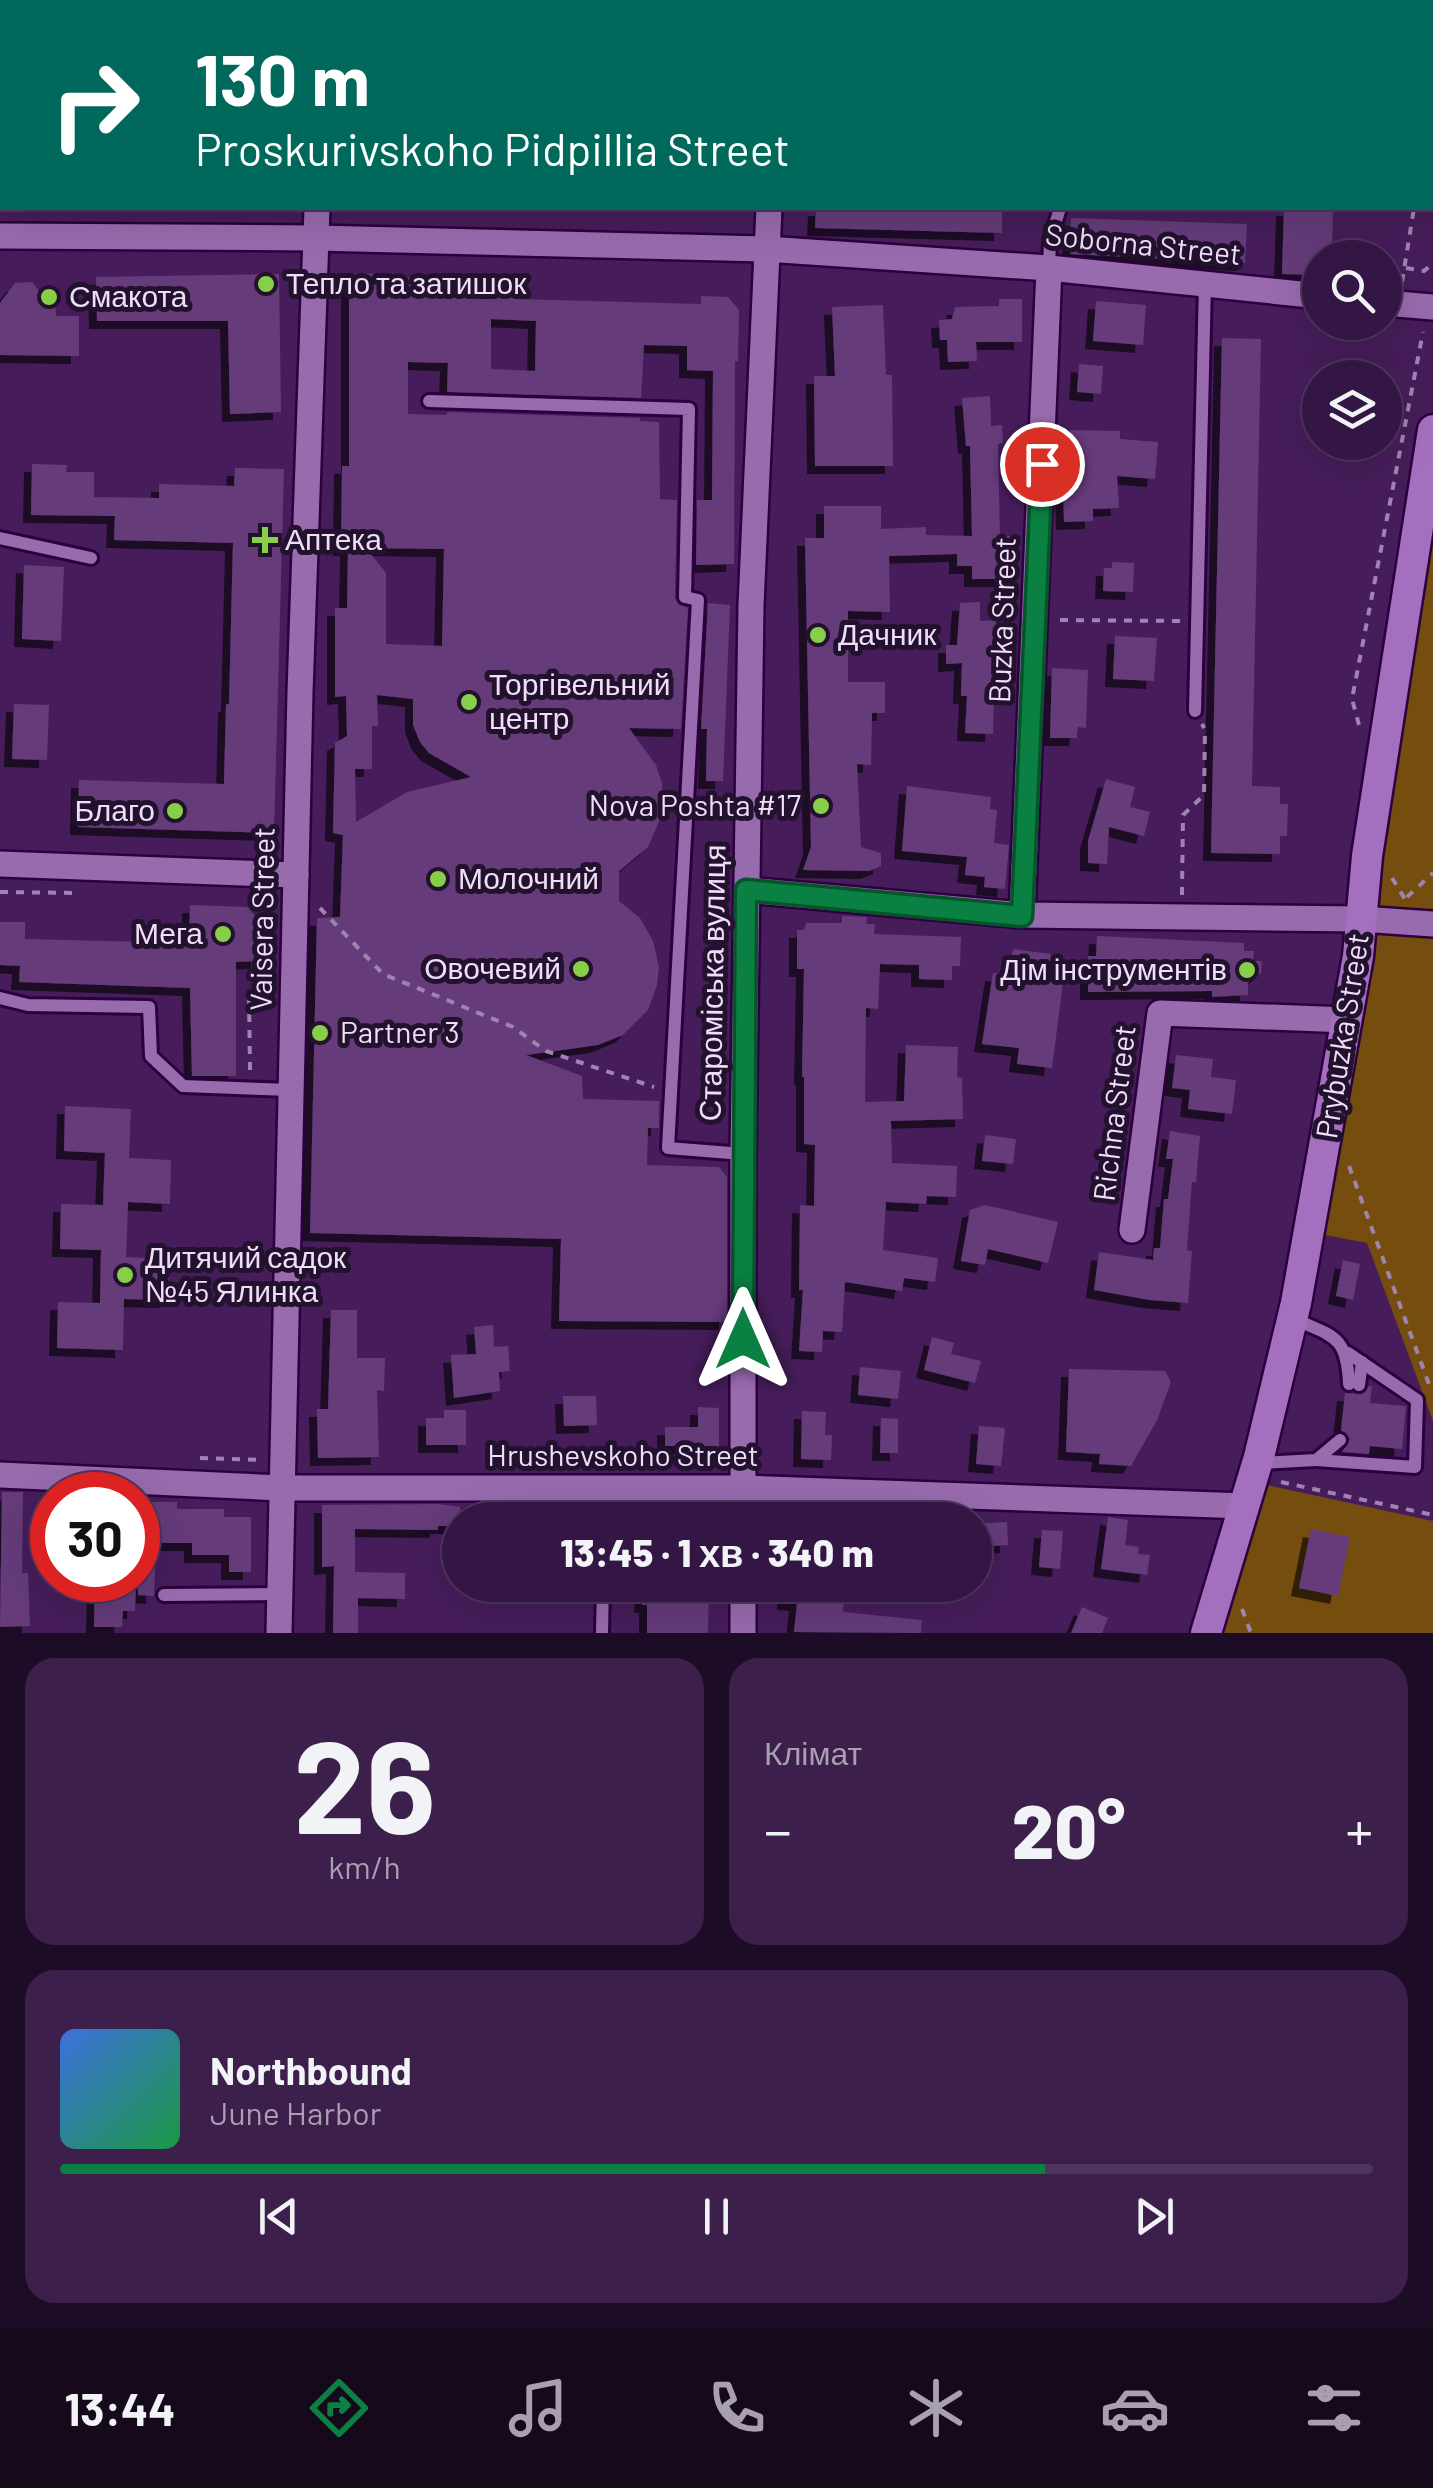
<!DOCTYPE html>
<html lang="uk">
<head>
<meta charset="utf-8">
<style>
	body { margin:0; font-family:Barlow,sans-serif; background:#3c1f4b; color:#f1f3f6; height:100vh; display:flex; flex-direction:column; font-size:38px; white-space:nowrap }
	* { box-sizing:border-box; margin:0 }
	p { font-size:32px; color:#a99fb2 }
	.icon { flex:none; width:55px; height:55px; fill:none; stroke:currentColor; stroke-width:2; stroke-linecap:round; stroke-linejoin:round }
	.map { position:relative; height:1633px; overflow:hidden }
	.panel { display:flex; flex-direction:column; gap:25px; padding:25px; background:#1d0c25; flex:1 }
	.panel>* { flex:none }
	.hud { position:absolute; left:0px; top:0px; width:1435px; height:210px; box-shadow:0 10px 40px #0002,0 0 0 2px #4e355d; background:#00695c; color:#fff; overflow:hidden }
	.fabs { position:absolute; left:1302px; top:240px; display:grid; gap:20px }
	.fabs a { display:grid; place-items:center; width:100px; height:100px; border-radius:50%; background:#341644; box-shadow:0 10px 40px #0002,0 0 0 2px #4e355d; font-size:50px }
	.speed { position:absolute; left:30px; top:1472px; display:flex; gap:20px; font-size:50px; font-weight:700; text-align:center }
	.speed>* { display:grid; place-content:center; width:130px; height:130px; border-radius:50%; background:#341644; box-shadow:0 10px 40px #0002,0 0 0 2px #4e355d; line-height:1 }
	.speed .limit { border:15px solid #d22; background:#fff; color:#111 }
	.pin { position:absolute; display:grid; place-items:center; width:85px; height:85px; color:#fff; margin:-42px; border:5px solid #fff; border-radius:50%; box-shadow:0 2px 10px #0007 }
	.me { position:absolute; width:110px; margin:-55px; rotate:0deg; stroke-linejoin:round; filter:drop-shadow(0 0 8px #0008) }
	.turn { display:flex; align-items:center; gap:35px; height:210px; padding:0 30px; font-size:45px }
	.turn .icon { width:130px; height:130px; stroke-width:2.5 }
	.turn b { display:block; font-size:70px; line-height:85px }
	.big { font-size:75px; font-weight:800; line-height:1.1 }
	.panel .tile { flex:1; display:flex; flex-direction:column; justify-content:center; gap:15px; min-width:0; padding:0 35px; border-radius:30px; background:#3c1f4b }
	.panel .dial { align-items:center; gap:0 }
	.dial b { font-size:130px; line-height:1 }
	.song { display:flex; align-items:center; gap:30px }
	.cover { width:120px; height:120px; border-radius:15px; background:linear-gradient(135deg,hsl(220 70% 55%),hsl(140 70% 35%)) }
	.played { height:10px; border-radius:5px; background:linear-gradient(90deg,#0b8043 75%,#4e355d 75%) }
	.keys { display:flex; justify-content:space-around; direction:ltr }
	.heat { display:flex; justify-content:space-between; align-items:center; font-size:55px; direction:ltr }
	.panel .tiles { flex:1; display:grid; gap:25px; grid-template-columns:1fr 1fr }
	.tile:last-child { grid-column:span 2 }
	.trip { position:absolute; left:442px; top:1502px; width:550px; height:100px; border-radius:50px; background:#341644; box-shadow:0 10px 40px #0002,0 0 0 2px #4e355d; font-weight:800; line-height:100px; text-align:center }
	.tabs { display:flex; height:160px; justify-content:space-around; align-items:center; background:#15091b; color:#a99fb2 }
	.tabs .icon { width:70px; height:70px }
	.tabs .on { color:#0b8043 }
	.tabs b { font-size:45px; color:#f1f3f6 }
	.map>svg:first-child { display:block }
	.green { fill:#744d0f }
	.building { fill:#653b7a; fill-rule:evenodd; filter:url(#shadow) }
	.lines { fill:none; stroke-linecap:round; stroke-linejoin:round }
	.lane-casing { stroke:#2b003d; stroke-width:18 }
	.street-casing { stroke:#2b003d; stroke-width:30 }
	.secondary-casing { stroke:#2b003d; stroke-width:35 }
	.path { stroke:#a084b0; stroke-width:4; stroke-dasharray:8 8; stroke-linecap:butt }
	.lane { stroke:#976bae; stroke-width:12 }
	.street { stroke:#976bae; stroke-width:25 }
	.secondary { stroke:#a46fbf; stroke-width:30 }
	.route-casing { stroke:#07532c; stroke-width:25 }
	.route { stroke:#0b8043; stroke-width:18 }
	.poi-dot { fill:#88cf49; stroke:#23122d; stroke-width:4 }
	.labels { text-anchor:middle; stroke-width:10; stroke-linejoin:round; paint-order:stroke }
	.street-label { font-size:30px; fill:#efddfa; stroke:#23122d }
	.poi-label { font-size:30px; fill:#efddfa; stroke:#23122d; text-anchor:start }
</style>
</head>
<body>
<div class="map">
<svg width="1433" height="1633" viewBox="0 0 1433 1633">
	<defs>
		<filter id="shadow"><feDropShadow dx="-8" dy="8" stdDeviation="0" flood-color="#0009"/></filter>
	</defs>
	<rect width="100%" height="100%" fill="#461d5a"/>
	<g class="green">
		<path d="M1433,501V915L1373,910Z"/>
		<path d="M1371,929L1433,934V1421L1367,1243L1320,1234Z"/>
		<path d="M1262,1484L1433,1521V1633H1217Z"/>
	</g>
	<g class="building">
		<path d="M816,208H1002V233L815,228Z"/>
		<path d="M1284,208H1333L1332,258H1320V275L1282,274Z"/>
		<path d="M1071,218L1247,224L1245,263L1070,254Z"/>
		<path d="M399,273V277L481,282V276L513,277L512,296L516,299L701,304V296L728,297L739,310L738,361H735L734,564L696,565L697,500H712L713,371L687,370V346L644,345L641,398L447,392L448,363L408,362V414L447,415V412L640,418V421L659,422L660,499L677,500L675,598L678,604L688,608L681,729L629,728L656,765L662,783L663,812L648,847L619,871V901L640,918L653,941L659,967L657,985L648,1010L623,1035L598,1045L526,1055L582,1076L583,1099L659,1101V1128H648L647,1165L719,1167L727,1177V1322L559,1321L561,1239L310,1233L317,918L340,917L343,835L333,833L335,743L347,736L346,696L335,697V608H347L348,548H341L342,466H349V274ZM491,319L536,321L535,371L491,369ZM366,548L444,549L442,646L386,644V573ZM377,695L413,699V725L420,742L429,753L471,777L407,792L356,822L355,769H372V726H378Z"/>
		<path d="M279,274L281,412L230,414L228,321H97L96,277Z"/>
		<path d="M32,282L40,292H55L56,316H79V356L0,355V303L15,283Z"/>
		<path d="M999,299H1022V342H976L977,361L948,362L947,340H940L939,320L952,319L955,307L999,306Z"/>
		<path d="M1096,301L1146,305L1143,345L1093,341Z"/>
		<path d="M883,305L886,375H892L893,466H815L814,376H835L832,307Z"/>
		<path d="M1222,338L1261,339L1252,786L1280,787V804H1288L1287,836H1280V854L1211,853Z"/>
		<path d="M1079,364L1103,366L1101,394L1077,392Z"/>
		<path d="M990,396L991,426L1002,425L1003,443L998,444L1000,536H1013L1012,579H972V566H957V554L889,556L890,612L848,611V682H885V713H872L871,765L857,764L861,847L881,853V866L869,871L803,870L811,847L805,538H824V506H881V529L926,527V535L972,536L970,446H966L962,398Z"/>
		<path d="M1070,430L1120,431V439L1158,442L1155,479L1117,476L1119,508L1093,509V521L1064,522L1063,484H1069Z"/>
		<path d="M32,464L67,465L66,472H94V497L159,498V484L234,486L235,468L284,469L274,833L78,827L79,780L224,784L226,704H229L233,543L114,540L115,516L31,515Z"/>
		<path d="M1112,562L1134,563L1133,592L1103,591L1104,568H1112Z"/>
		<path d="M24,565L64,567L61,641L22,639Z"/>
		<path d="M980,602V621L996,620L993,734L965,733L967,696H961L962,663L946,664V645H957L960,603Z"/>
		<path d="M708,603L730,605L723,781H706L707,729H701Z"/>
		<path d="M1115,636L1157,638L1154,681L1113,679Z"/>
		<path d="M1052,668L1088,670L1086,728L1078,727L1077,738H1050Z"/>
		<path d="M14,704L49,705L47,760L12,759Z"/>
		<path d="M1106,779L1135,787L1130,807L1150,812L1144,836L1109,827L1107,864L1088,863V841Z"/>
		<path d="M907,786L991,797L990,809L997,810L994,843L1009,845L1005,889L984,887L985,877L965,875L967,857L902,851Z"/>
		<path d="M190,905L247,907L259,920V961L236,962V1076H192L190,988L19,982L20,966L0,965V922H25V939L189,943Z"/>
		<path d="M842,916L867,917L866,924H875L874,934L961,937L960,966H952V980L919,979V965L880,964L878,1009L866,1008L865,1102L904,1101L906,1045L958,1047L957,1077L962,1078L963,1119L891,1121L892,1163L957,1166L956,1197L927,1196L926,1204L886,1202L883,1250L938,1258L935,1282L904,1278L902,1291L845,1282L842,1332L823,1331L822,1352L799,1351L803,1290H799L800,1205L814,1206L815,1145L804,1144V1077H802L804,969H797V930H804L806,923H842Z"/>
		<path d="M1097,936L1244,943V951H1254L1253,961H1262L1261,973L1248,983V995L1212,997V991L1088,992V956H1096Z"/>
		<path d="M1013,949L1051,954L1047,981L1063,982L1052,1068L1017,1064L1019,1048L982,1044L993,973L1009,975Z"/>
		<path d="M1176,1055L1213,1059L1211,1077L1236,1080L1232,1114L1188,1109L1190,1090L1172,1088Z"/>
		<path d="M65,1106L131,1109L129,1158L171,1160L170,1204L128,1202L126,1257L169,1259L168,1300L124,1299L123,1350L57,1348L58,1302L100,1303L101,1250L60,1249L61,1204L103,1205L105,1153L64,1151Z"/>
		<path d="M1170,1131L1200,1136L1196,1182H1192L1187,1250L1192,1251L1188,1303L1150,1300L1094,1290L1099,1252L1153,1260L1154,1248H1160L1164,1199H1168L1173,1159H1166Z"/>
		<path d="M985,1135L1016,1139L1013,1164L982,1161Z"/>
		<path d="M985,1205L1058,1222L1048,1263L988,1249L985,1265L961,1261L970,1210Z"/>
		<path d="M1343,1260L1360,1264L1353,1300L1336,1296Z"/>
		<path d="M331,1310H357V1358H385L384,1391L377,1390L379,1457L318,1458L317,1409H328Z"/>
		<path d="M493,1325L494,1347L508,1346L510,1371L499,1372L500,1391L454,1398L451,1355L476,1354L474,1327Z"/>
		<path d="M932,1337L954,1343L951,1354L981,1361L975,1383L924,1370Z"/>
		<path d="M860,1367L901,1371L898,1399L858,1395Z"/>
		<path d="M1069,1369L1165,1371L1171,1382L1157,1420L1131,1466L1099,1464L1100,1454L1066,1452Z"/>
		<path d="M1369,1386H1372L1370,1403L1406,1406L1402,1449L1370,1446L1369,1454L1342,1452L1350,1439L1341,1430L1345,1393L1362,1394Z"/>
		<path d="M563,1396H596L597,1425L564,1426Z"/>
		<path d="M698,1407L719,1408V1446H665V1427H698Z"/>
		<path d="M444,1410H466V1445H426V1418H444Z"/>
		<path d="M802,1411L826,1412L825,1435H832L831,1460L801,1459Z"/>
		<path d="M881,1418L898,1419V1453H880Z"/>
		<path d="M979,1426L1005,1428L1001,1466L976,1464Z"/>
		<path d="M2,1492H23L22,1573H28L30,1626L0,1627Z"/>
		<path d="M138,1502H177V1509H224V1517H251V1572H229V1555H192V1543H156L154,1596L138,1595Z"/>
		<path d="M439,1504L460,1507V1526H438V1530L355,1529V1572L405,1573V1599L358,1598V1633H333L334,1566L322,1567V1505Z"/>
		<path d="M1108,1517L1128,1520L1125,1545L1139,1547L1138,1554L1150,1555L1147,1575L1101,1569Z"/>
		<path d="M1007,1522L1008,1545L975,1547V1524Z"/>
		<path d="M1311,1529L1350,1537L1338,1596L1299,1588Z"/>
		<path d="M1042,1530L1063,1531L1060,1569L1039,1567Z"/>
		<path d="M95,1580H136L135,1611H123L122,1627H94Z"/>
		<path d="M643,1585H709L708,1633H647V1605H642Z"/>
		<path d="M786,1585H845L843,1612L922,1620L921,1633L794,1632L797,1603L785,1602Z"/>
		<path d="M1082,1607L1108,1618L1102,1633H1071Z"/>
	</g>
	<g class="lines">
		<defs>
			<g id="lane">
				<path d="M1273,2V0"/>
				<path d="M1049,268L1050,241L1060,208"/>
				<path d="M429,401L689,409L685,597L698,600L668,1148L743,1154"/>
				<path d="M0,538L91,558"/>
				<path d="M1195,711L1205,284"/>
				<path d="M0,998L28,1005L149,1007L151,1056L183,1086L291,1090"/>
				<path d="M1292,1318C1334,1337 1347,1335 1349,1384"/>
				<path d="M1359,1385L1362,1362"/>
				<path d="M1316,1460L1415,1467L1417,1400L1348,1353"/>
				<path d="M1260,1463L1316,1460L1340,1440"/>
				<path d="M605,1520V1488"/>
				<path d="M164,1595L280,1594"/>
				<path d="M602,1633L603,1585"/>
			</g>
			<g id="street">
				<path d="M324,2V0"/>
				<path d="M777,2V0"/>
				<path d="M0,236L316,238L766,249L1049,268L1320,296"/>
				<path d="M1385,303L1433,307"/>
				<path d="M0,864L296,875"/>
				<path d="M747,890L1022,915L1361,919L1433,924"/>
				<path d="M1022,915L1049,268"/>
				<path d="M1132,1230L1160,1013L1348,1020"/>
				<path d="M0,1475L282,1488H743L1245,1506"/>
				<path d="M743,1520V1154L751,605L769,208"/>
				<path d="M743,1585V1633"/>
				<path d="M279,1633L300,692L317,208"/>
			</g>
			<path id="secondary" d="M1206,1633L1259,1457L1296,1303L1358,956L1367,856L1433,430"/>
		</defs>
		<use href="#lane" class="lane-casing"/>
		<use href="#street" class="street-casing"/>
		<use href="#secondary" class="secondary-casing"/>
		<g class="path">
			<path d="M1124,2L1126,0"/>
			<path d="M1406,268L1424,271L1433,263"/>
			<path d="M1402,282L1414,208"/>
			<path d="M1060,620L1181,621"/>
			<path d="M1359,725L1352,699L1423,332"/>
			<path d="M1392,878L1405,899"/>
			<path d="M0,892L80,893"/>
			<path d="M1182,895L1183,815L1204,795L1205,730L1202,724"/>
			<path d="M1407,897L1433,873"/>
			<path d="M320,908L383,974L513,1027L546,1051L654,1087"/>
			<path d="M250,1070L249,998H272"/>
			<path d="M1349,1166L1430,1387"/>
			<path d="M200,1458L261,1460"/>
			<path d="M1281,1482L1433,1515"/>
			<path d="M1242,1609L1251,1633"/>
		</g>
		<use href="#lane" class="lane"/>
		<use href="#street" class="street"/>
		<use href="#secondary" class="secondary"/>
	</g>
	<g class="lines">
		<defs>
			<path id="route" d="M743,1339L746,890L1022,916L1042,464"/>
		</defs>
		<use href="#route" class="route-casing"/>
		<use href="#route" class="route"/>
	</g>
	<g class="poi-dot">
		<circle cx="266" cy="284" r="10"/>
		<circle cx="49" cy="297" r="10"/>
		<path d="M260 525h10v10h10v10h-10v10h-10v-10h-10v-10h10z"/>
		<circle cx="818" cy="635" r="10"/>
		<circle cx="469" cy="702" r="10"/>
		<circle cx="821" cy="806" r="10"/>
		<circle cx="175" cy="811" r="10"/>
		<circle cx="438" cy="879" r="10"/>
		<circle cx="223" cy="934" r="10"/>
		<circle cx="581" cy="969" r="10"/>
		<circle cx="1247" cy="970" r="10"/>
		<circle cx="320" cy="1033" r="10"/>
		<circle cx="125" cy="1275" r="10"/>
	</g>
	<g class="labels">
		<g class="street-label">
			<text transform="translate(1143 245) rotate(6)" y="10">Soborna Street</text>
			<text transform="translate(1003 620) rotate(-88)" y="10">Buzka Street</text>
			<text transform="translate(263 919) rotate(-89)" y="10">Vaisera Street</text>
			<text transform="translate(713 983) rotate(-89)" y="10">Староміська вулиця</text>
			<text transform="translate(1343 1036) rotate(-81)" y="10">Prybuzka Street</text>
			<text transform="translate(1115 1113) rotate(-83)" y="10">Richna Street</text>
			<text x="623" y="1466">Hrushevskoho Street</text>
		</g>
		<g class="poi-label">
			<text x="286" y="294">Тепло та затишок</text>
			<text x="69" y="307">Смакота</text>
			<text x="285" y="550">Аптека</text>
			<text x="838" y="645">Дачник</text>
			<text x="489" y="695">Торгівельний<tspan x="489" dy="34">центр</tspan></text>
			<text x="801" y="816" text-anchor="end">Nova Poshta #17</text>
			<text x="155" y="821" text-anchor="end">Благо</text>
			<text x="458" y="889">Молочний</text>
			<text x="203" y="944" text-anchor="end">Мега</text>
			<text x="561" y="979" text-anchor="end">Овочевий</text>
			<text x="1227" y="980" text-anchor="end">Дім інструментів</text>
			<text x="340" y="1043">Partner 3</text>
			<text x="145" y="1268">Дитячий садок<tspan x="145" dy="34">№45 Ялинка</tspan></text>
		</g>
	</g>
</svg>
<div class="fabs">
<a><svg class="icon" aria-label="search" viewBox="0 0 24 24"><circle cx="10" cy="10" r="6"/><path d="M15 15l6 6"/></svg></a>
<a><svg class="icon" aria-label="layers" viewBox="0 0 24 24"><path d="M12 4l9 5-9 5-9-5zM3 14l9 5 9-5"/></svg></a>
</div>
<div class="speed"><div class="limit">30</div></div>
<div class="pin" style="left:1042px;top:464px;background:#d93025"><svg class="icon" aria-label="arrive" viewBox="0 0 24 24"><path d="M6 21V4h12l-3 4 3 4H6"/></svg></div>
<svg class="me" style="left:743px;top:1339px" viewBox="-20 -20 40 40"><path d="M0-17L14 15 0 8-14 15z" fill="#0b8043" stroke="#fff" stroke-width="4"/></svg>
<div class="trip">13:45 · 1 хв · 340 m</div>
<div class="hud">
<div class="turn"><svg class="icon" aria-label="right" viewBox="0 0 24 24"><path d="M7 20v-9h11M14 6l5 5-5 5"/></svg><div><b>130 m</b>Proskurivskoho Pidpillia Street</div></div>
</div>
</div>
<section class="panel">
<div class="tiles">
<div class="tile dial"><b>26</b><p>km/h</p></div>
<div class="tile"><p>Клімат</p>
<div class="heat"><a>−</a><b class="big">20°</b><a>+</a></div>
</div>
<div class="tile">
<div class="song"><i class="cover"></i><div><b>Northbound</b><p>June Harbor</p></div></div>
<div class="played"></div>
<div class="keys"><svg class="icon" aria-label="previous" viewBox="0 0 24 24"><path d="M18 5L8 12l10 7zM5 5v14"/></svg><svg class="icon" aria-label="pause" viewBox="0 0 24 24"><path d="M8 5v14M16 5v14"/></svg><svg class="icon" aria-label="next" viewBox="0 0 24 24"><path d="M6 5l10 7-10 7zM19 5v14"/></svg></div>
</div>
</div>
</section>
<nav class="tabs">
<b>13:44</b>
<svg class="icon on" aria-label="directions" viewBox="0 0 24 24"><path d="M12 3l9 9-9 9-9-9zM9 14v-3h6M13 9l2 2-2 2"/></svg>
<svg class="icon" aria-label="music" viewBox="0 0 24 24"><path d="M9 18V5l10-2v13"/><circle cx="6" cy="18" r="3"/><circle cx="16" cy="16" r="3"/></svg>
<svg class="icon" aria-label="phone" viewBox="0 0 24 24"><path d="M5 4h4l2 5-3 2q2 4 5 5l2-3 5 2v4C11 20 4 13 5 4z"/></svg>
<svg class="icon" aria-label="climate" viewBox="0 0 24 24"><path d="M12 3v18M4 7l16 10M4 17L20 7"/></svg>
<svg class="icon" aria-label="car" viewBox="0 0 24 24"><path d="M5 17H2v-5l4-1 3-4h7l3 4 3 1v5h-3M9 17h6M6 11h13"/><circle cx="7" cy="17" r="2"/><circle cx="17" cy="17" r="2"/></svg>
<svg class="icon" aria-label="filters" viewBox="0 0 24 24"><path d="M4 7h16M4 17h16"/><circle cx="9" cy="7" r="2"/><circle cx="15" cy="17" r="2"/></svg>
</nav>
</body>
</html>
